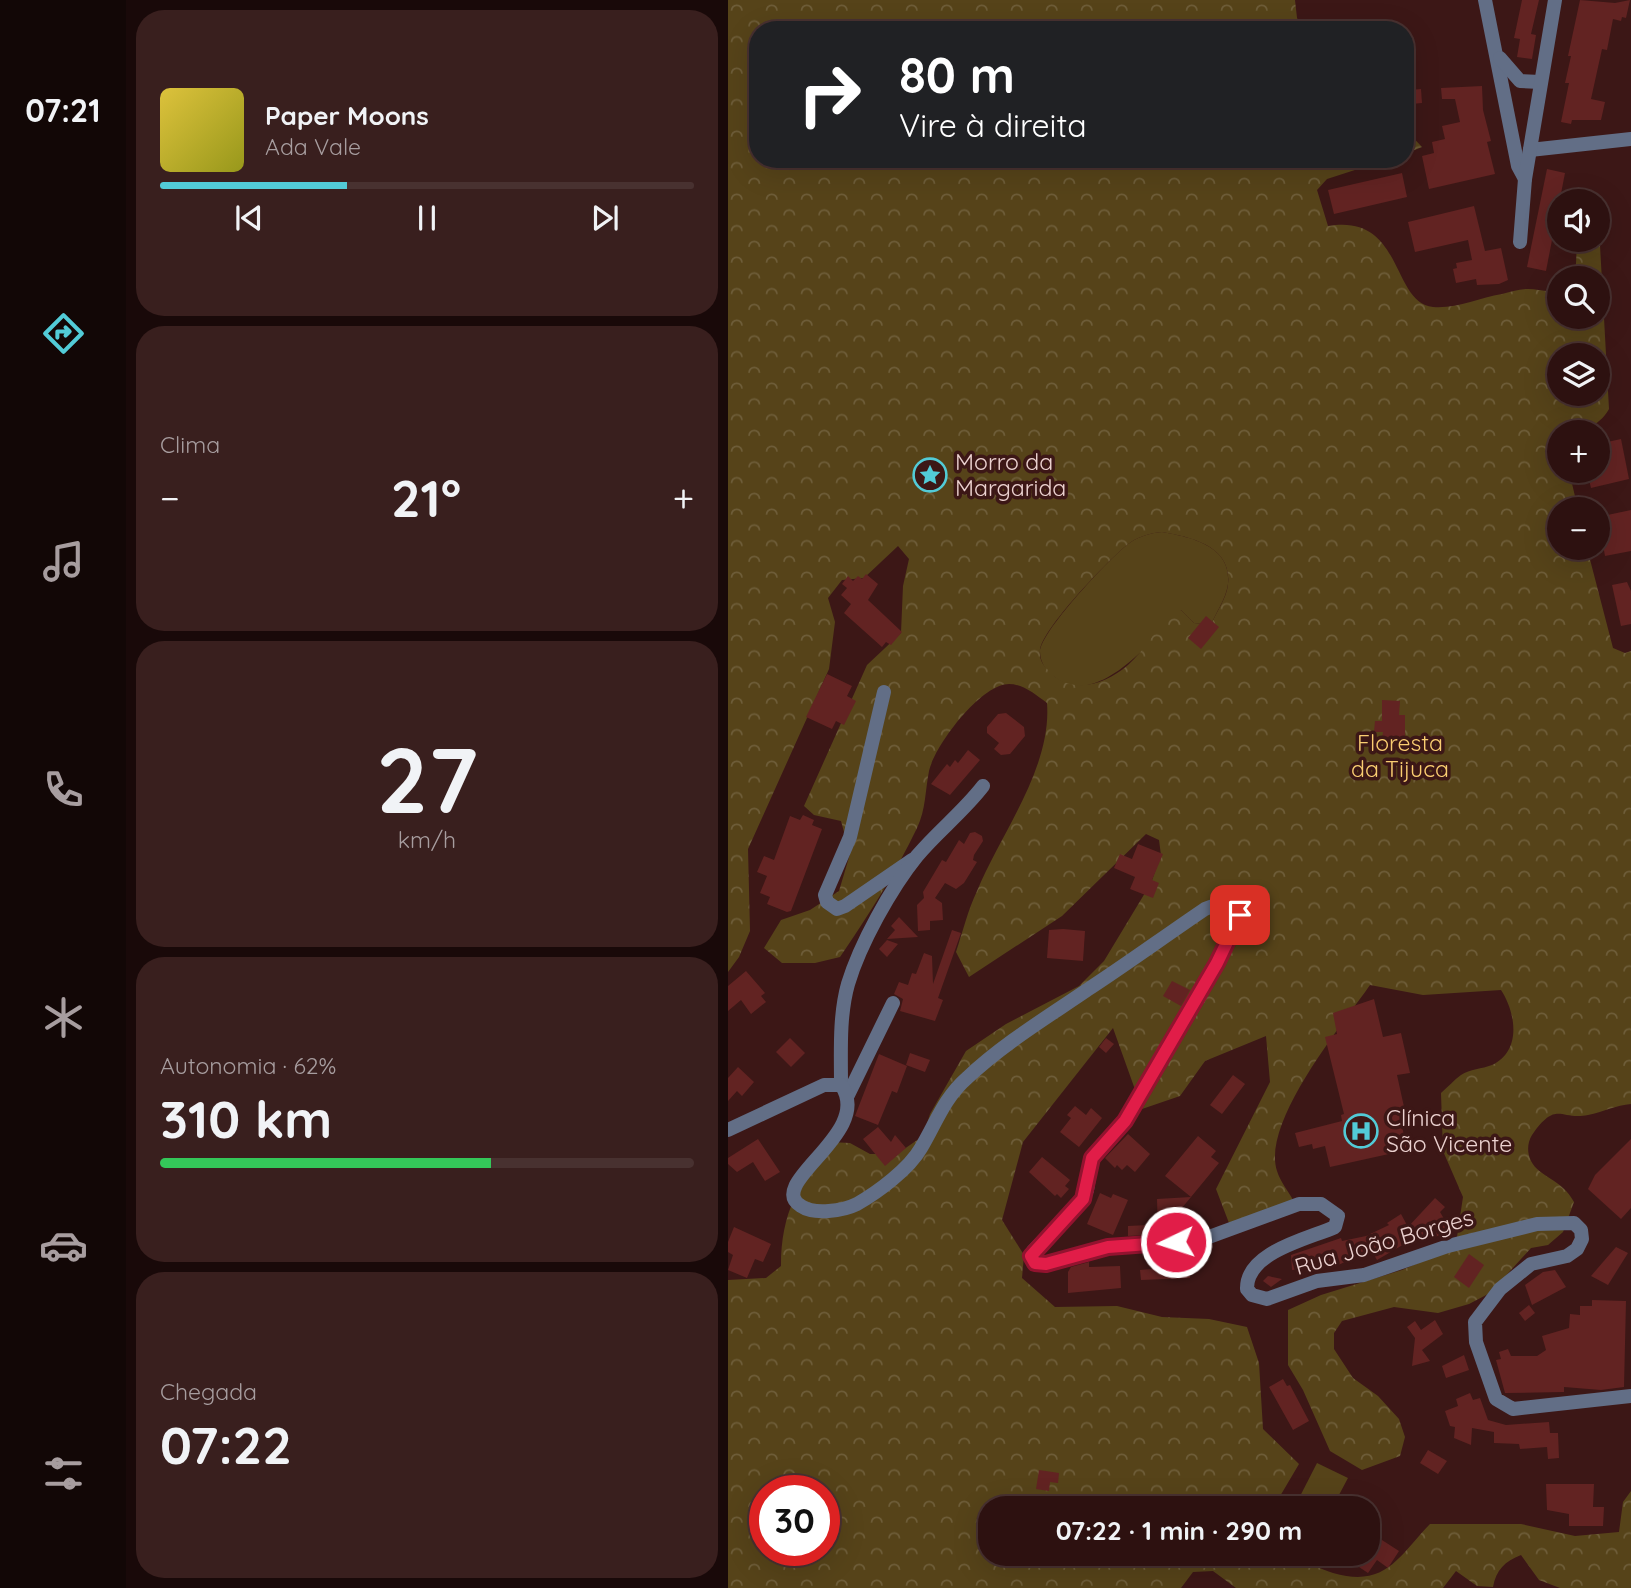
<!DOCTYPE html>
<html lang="pt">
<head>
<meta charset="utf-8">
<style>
	body { margin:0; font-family:Quicksand,sans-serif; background:#391f1e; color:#f1f3f6; height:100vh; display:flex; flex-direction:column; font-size:26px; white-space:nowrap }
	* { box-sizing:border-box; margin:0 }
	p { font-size:23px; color:#a79d9f }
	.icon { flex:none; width:38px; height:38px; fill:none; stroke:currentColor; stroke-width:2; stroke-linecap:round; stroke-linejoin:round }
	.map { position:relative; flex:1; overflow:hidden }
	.sheet { display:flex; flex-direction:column; gap:10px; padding:10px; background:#190909; width:602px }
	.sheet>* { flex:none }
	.hud { position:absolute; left:21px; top:21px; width:665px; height:147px; border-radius:28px; box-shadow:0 7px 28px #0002,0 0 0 2px #483130; background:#202124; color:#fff; overflow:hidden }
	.tools { position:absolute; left:819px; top:189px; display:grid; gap:14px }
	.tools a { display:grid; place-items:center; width:63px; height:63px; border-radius:50%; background:#2d1110; box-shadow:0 7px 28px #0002,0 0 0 2px #483130; font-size:35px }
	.speed { position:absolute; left:21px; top:1475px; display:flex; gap:14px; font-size:35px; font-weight:700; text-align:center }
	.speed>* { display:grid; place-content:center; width:91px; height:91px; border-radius:50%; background:#2d1110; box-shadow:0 7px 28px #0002,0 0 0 2px #483130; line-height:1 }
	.speed .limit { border:10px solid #d22; background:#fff; color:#111 }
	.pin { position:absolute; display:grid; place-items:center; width:60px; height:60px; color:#fff; margin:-30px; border-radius:14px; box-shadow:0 4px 10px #0006 }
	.me { position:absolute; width:77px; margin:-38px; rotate:266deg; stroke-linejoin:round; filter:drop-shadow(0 0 5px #0008) }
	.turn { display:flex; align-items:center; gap:24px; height:147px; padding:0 35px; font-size:32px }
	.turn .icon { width:91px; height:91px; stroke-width:2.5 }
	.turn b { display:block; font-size:49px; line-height:60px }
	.big { font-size:52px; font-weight:700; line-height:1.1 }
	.sheet .widget { flex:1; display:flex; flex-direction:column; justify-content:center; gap:10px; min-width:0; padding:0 24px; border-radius:28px; background:#391f1e }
	.sheet .dial { align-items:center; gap:0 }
	.dial b { font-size:91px; line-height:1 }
	.song { display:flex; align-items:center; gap:21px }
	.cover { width:84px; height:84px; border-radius:10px; background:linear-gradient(135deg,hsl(50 70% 55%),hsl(60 70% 35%)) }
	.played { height:7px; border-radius:4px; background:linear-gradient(90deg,#52cbd7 35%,#483130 35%) }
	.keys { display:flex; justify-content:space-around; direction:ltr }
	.heat { display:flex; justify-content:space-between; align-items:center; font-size:38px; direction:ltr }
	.charge { height:10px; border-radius:5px; background:linear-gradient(90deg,#34c759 62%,#483130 0) }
	.trip { position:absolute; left:250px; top:1496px; width:402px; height:70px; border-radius:28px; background:#2d1110; box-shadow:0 7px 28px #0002,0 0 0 2px #483130; font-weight:700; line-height:70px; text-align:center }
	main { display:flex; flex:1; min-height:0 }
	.dock { display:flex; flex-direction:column; width:126px; justify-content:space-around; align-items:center; background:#120706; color:#a79d9f }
	.dock .icon { width:49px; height:49px }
	.dock .on { color:#52cbd7 }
	.dock b { font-size:32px; color:#f1f3f6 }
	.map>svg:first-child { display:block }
	.green { fill:#564319 }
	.forest { fill:url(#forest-crowns); fill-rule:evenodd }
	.building { fill:#622322 }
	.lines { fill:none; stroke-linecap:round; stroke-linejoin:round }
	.minor { stroke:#626e86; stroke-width:14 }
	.route-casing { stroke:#92132f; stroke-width:18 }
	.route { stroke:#e11d48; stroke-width:12 }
	.labels { text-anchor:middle; stroke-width:7; stroke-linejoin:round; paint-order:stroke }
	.poi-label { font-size:23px; fill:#ecd2d0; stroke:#3c1716; text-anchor:start }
	.park-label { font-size:23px; fill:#face71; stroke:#3c1716 }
	.street-label { font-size:23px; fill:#ecd2d0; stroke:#3c1716 }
</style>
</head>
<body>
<main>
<nav class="dock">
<b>07:21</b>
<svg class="icon on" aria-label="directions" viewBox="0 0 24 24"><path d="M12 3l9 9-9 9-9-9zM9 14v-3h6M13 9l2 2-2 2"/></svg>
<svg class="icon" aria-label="music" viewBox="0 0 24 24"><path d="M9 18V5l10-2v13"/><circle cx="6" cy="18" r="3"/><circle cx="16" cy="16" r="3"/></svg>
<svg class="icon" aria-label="phone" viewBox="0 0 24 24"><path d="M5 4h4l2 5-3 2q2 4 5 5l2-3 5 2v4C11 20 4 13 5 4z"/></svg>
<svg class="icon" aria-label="climate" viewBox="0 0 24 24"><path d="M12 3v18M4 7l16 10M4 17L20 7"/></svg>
<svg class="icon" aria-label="car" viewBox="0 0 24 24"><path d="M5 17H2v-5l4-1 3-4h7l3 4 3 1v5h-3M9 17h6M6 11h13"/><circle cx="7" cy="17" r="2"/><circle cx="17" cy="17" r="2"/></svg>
<svg class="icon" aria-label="filters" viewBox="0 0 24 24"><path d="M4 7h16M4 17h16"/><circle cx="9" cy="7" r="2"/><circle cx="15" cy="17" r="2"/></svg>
</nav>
<section class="sheet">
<div class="widget">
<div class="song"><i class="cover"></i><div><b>Paper Moons</b><p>Ada Vale</p></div></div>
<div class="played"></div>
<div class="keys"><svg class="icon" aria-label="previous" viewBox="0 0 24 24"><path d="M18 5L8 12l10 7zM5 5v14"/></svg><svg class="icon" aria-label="pause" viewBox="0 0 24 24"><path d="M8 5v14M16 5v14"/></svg><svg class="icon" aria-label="next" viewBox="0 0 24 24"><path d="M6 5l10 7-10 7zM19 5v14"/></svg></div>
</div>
<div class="widget"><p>Clima</p>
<div class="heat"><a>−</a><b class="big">21°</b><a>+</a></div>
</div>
<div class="widget dial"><b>27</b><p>km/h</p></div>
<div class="widget"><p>Autonomia · 62%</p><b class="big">310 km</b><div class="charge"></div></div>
<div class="widget"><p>Chegada</p><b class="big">07:22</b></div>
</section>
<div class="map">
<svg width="903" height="1588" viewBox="0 0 903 1588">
	<defs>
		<pattern id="forest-crowns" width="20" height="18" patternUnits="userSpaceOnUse" patternTransform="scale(1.75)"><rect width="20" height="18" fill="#564319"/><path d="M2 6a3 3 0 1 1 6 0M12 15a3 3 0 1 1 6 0" fill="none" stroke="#6e5d39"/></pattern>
	</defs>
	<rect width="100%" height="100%" fill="#3c1716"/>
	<g class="green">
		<path d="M434,532C463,537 504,546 500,584C498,599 488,612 483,625L466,623L453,610C427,637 370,710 328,678C319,672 312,663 312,652C312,632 381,559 399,545C408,537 422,533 434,532Z"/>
		<path d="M589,1463L620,1478L604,1508H566Z"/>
	</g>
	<g class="forest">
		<path d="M0,0H567L569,18L576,30H30V159H661L599,179L589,190L600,226C676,213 663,303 705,307C728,309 751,298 774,294C782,292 791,289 800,289C811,289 821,294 831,289V317H870V278H841L848,264L849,240H870V209L881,409C870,428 853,432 831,432V471H841L850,509H831V548H859L885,648L897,653L903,651V1104C888,1105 875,1112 860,1115C832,1121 829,1099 804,1135C799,1143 799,1153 803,1161C811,1177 834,1179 846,1202L835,1232L820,1245L803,1248L762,1293L741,1304L710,1313L666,1307L614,1321L606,1333V1349L625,1378L650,1396L671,1419L677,1437L672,1456L634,1470L602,1451L575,1390L560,1365V1310L593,1295L674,1270L711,1254L729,1237L735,1197L715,1151L713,1093C720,1087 726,1080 733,1075C742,1069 754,1069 764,1065C794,1051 788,1013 773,990L695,995L642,985C615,1024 533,1122 549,1171C552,1181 560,1191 565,1200L501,1223L488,1189L542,1082L538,1036L477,1061L452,1096L414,1109L385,1028L295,1142L274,1220L296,1255L294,1278L327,1307L389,1306L434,1317L481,1319L519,1327L531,1363L535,1429L571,1464L545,1508H262V1554H573C582,1565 591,1568 605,1573C658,1588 670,1557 702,1524H793L847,1536L891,1532L895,1502L903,1491V1588H832L811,1580L793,1555C777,1561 768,1570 765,1587L749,1586L728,1571L715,1588H508L485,1571L465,1572L453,1588H0V1280L38,1278L53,1266C53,1212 71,1184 102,1142L122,1143L142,1154H169L195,1136L202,1114L238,1051L278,1024L351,986L376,961L423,883L433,855L431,840L418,834L334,916L241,977L228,952C235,931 240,910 249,891C273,833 324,768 319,703C308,695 295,684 281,684C253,684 207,745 201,771C197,791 198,809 189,828C168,872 140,916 112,957L87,963H54L36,948L53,920L82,910L111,891L122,854L113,821L86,815L76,806L139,665L173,633L175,586L181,559L170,546L136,578L114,580L100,598L107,622L101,669L20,849L22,931L11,957L0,972ZM831,355H870V394H831ZM434,532C463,537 504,546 500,584C499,598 488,612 483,625L466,623L453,610L445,612C428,628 417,650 400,665C377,685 342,696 320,670C315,665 311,659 312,651C312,631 381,559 399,545C408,537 422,533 434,532ZM37,1491H96V1550H37Z"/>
		<path d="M677,129L694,147L677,154Z"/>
	</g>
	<g class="building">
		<path d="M794,0H811L803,34L808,35L804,59L789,57L792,39L786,38Z"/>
		<path d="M852,0L887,3L902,0L898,18L894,17L893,21L885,19L879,50L874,49L863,99L877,102L873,120H844L843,124L833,122L841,83H837L843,56H840Z"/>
		<path d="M754,86L755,110L763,141L759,142L767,174L701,189L694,156L706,153L704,142L717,139L714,126L732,122L727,99H714L713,88Z"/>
		<path d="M693,89L694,103L683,104L682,90Z"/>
		<path d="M819,169L837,173L818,271L799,267Z"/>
		<path d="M674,173L679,197L606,214L600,190Z"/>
		<path d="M746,206L757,251L773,248L780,280L771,284L749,285L748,279L728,283L725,269L729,268L728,263L744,260L740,240L687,252L680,222Z"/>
		<path d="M893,439L901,479L863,488L859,471H870V444Z"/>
		<path d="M903,510V551L877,556L870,517Z"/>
		<path d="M138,574L150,584L140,600L174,632L163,645L158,642L154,647L116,613L123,604L113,595L119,588L114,584L120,576L125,581L130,576L134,579Z"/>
		<path d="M899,582L903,591V624L893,626L884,585Z"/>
		<path d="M478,616L491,627L473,649L460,638Z"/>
		<path d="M99,674L124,686L119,696L128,701L116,725L108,721L104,729L78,717Z"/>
		<path d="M654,700L672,701L671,715H677V740L654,739L655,732H646L647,721H654Z"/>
		<path d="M278,713L296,727L297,736L282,754L273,755L266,749L271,743L259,733V727L270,714Z"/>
		<path d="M240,750L252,760L222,795L203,784L219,764L222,767L227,760L230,763Z"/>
		<path d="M75,815L86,820L84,825L94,829L63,911L59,912L39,904L42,897L32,893L39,876L29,872L36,856L46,860L62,816L72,820Z"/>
		<path d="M247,832L254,836L255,841L246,855L245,860L249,862L236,883L228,889L217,883L207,898L214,903L215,920L202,921V930L190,931L189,905L196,898L195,892L214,860L218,862L231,840L236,844L242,833Z"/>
		<path d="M410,844L435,854L424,880L431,883L425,898L402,889L407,877L386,868L392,854L404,859Z"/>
		<path d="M171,917L190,937L159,939L167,930L163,926Z"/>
		<path d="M335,929L357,931L355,961L319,958L321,930Z"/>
		<path d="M224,930L233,933L210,998L215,1000L207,1021L172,1011L175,999L166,994L171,982L180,985L184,973L188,974L196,953L204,956L205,984Z"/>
		<path d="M159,940L170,944L159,957L151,949Z"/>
		<path d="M18,971L37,993L33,996L38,1002L23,1014L13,1000L0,1011V986Z"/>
		<path d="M444,981L462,990L453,1006L435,996Z"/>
		<path d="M646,999L655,1037L673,1033L682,1073L669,1075L680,1125L674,1126L679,1150L602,1167L597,1146L585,1149L584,1144L571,1147L567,1133L614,1121L613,1115L616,1114L597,1037L609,1034L605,1013Z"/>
		<path d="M62,1038L77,1053L63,1067L48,1052Z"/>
		<path d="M378,1038L386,1044L378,1053L371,1047Z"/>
		<path d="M182,1053L202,1060L197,1072L178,1065Z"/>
		<path d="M151,1054L179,1066L169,1093L164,1091L150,1125L127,1116Z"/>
		<path d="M10,1067L26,1082L14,1096L9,1091L0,1101V1078Z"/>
		<path d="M505,1075L517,1084L494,1114L482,1105Z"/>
		<path d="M347,1106L358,1115L363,1108L374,1118L351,1147L332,1132L343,1118L339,1115Z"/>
		<path d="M150,1127L163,1142L167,1135L178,1148L157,1166L135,1139Z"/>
		<path d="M400,1134L422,1154L407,1172L399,1165L394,1170L389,1165L387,1168L377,1158Z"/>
		<path d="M470,1136L488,1151L483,1157L491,1163L463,1197L437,1176Z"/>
		<path d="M30,1139L52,1172L37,1181L25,1162L9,1172L0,1164V1158Z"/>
		<path d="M903,1139V1208L893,1219L860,1189L867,1175Z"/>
		<path d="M314,1157L342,1180L337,1186L341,1189L333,1198L329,1194L327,1196L301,1172Z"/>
		<path d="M372,1193L383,1198L385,1194L400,1200L385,1235L359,1224Z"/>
		<path d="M463,1197L448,1215H463V1232L430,1234L429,1199Z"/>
		<path d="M707,1198L717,1207L712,1212L722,1229L706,1238L702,1233L695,1240L690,1236L649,1260L645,1253L635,1257L634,1254L606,1267L564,1270L563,1255L613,1238L614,1241L638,1236L661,1225L659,1223L673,1214L680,1227Z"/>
		<path d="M420,1225V1235L400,1236V1226Z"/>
		<path d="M6,1227L43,1244L35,1262L27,1259L19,1278L0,1270L5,1255L0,1252V1242Z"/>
		<path d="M888,1247L900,1253L880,1285L863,1276Z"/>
		<path d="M741,1254L756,1265L741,1288L726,1277Z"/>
		<path d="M361,1262V1267L392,1266L393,1288L340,1293V1272L343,1267Z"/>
		<path d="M461,1262L462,1278L413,1280L412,1270L424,1269L423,1266L429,1263Z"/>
		<path d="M827,1270L838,1287L804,1305L797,1285L815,1272Z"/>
		<path d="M540,1276L554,1279L543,1287L535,1281Z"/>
		<path d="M864,1300L898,1301L896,1387L873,1390L836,1387V1392L777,1393L768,1360L773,1359L771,1352L780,1349L783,1356H809L818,1350L814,1336L841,1328L842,1314L852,1315V1306H864Z"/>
		<path d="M801,1305L807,1313L797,1321L791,1313Z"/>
		<path d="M707,1320L715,1334L694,1350L702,1361L684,1366L687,1338L679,1327L687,1321L693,1330Z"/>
		<path d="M736,1355L741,1370L718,1378L714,1366Z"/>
		<path d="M555,1379L559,1386L562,1385L581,1421L565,1430L541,1387Z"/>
		<path d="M742,1393L745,1400L752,1398L760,1420L778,1425L821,1422L822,1433H830L831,1458L820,1459L819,1447L792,1449L791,1444L766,1443V1432L744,1428L743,1445L726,1438L727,1427L722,1426L717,1411L730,1406L728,1399Z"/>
		<path d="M700,1450L719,1461L710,1474L692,1463Z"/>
		<path d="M311,1470L331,1473L330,1483L322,1482L321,1491L308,1489Z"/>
		<path d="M818,1484H866L865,1507H876L875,1526H841V1514L819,1510Z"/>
		<path d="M640,1531L671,1551L660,1568L649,1560L640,1573L625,1563L631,1554H640Z"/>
	</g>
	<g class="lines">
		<g class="minor">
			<path d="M757,0L790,166L797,179"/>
			<path d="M772,58L792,81L812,82"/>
			<path d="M802,150L903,139"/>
			<path d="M792,242L797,179L827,0"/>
			<path d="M156,692L122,837L97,895L99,902L109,909L117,906L184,860"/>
			<path d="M113,1085C113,1052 111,1016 120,984C132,944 163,888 189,856C210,831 235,812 255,786"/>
			<path d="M120,1095L165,1003"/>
			<path d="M0,1130L96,1085H113C147,1133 36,1183 73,1206C86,1215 115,1211 129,1204C150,1192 181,1169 193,1148C208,1123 216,1098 239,1078C275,1044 318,1018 359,990C399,964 437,936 477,909C489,904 497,902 509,908L512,915L489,963L397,1121L364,1158L359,1190L355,1199L305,1251L303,1256L308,1263L318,1264L380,1247L470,1241L571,1204H593L610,1216L607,1227C580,1239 518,1252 519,1289L524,1295L539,1299L589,1281L636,1275L720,1246L809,1224L846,1223L853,1230L854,1239L849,1249L839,1256L803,1264L772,1289L747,1322L748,1342L768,1399L785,1409L903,1396"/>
		</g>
	</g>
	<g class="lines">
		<defs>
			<path id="route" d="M448,1242L380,1247L318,1264L307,1263L303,1256L355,1199L364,1158L397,1121L489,963L512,915"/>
		</defs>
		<use href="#route" class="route-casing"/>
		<use href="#route" class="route"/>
	</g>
	<defs>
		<symbol id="sight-ring" viewBox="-11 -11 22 22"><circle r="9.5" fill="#3c1716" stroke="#52cbd7" stroke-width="1.5"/><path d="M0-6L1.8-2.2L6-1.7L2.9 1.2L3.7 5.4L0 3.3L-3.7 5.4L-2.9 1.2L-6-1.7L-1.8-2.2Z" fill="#52cbd7"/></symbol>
		<symbol id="hospital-ring" viewBox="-11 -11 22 22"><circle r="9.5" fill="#3c1716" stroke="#52cbd7" stroke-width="1.5"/><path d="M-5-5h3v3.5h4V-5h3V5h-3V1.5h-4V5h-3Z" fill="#52cbd7"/></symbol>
	</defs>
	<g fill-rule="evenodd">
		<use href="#sight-ring" x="183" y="456" width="38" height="38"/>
		<use href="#hospital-ring" x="614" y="1112" width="38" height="38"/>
	</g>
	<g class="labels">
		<g class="poi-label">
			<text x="227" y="470">Morro da<tspan x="227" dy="26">Margarida</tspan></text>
			<text x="658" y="1126">Clínica<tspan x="658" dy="26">São Vicente</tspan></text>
		</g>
		<g class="park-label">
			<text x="672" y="751">Floresta<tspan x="672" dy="26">da Tijuca</tspan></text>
		</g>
		<g class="street-label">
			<text transform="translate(656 1242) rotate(-16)" y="8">Rua João Borges</text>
		</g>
	</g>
</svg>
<div class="tools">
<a><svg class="icon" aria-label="sound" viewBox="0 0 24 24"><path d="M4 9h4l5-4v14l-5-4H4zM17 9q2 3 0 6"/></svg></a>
<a><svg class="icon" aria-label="search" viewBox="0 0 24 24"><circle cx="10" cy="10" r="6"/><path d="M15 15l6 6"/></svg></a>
<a><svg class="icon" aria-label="layers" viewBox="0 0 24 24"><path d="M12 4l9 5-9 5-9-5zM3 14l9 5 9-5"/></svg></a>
<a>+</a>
<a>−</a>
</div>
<div class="speed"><div class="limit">30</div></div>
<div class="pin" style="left:512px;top:915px;background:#d93025"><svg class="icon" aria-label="arrive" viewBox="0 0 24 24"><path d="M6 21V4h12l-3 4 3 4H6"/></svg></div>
<svg class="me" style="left:448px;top:1242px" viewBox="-20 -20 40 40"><circle r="17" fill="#e11d48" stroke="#fff" stroke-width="3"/><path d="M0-11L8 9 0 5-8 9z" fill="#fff"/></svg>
<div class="trip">07:22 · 1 min · 290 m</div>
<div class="hud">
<div class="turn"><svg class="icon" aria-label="right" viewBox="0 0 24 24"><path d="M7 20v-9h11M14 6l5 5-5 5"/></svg><div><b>80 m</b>Vire à direita</div></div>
</div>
</div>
</main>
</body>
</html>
